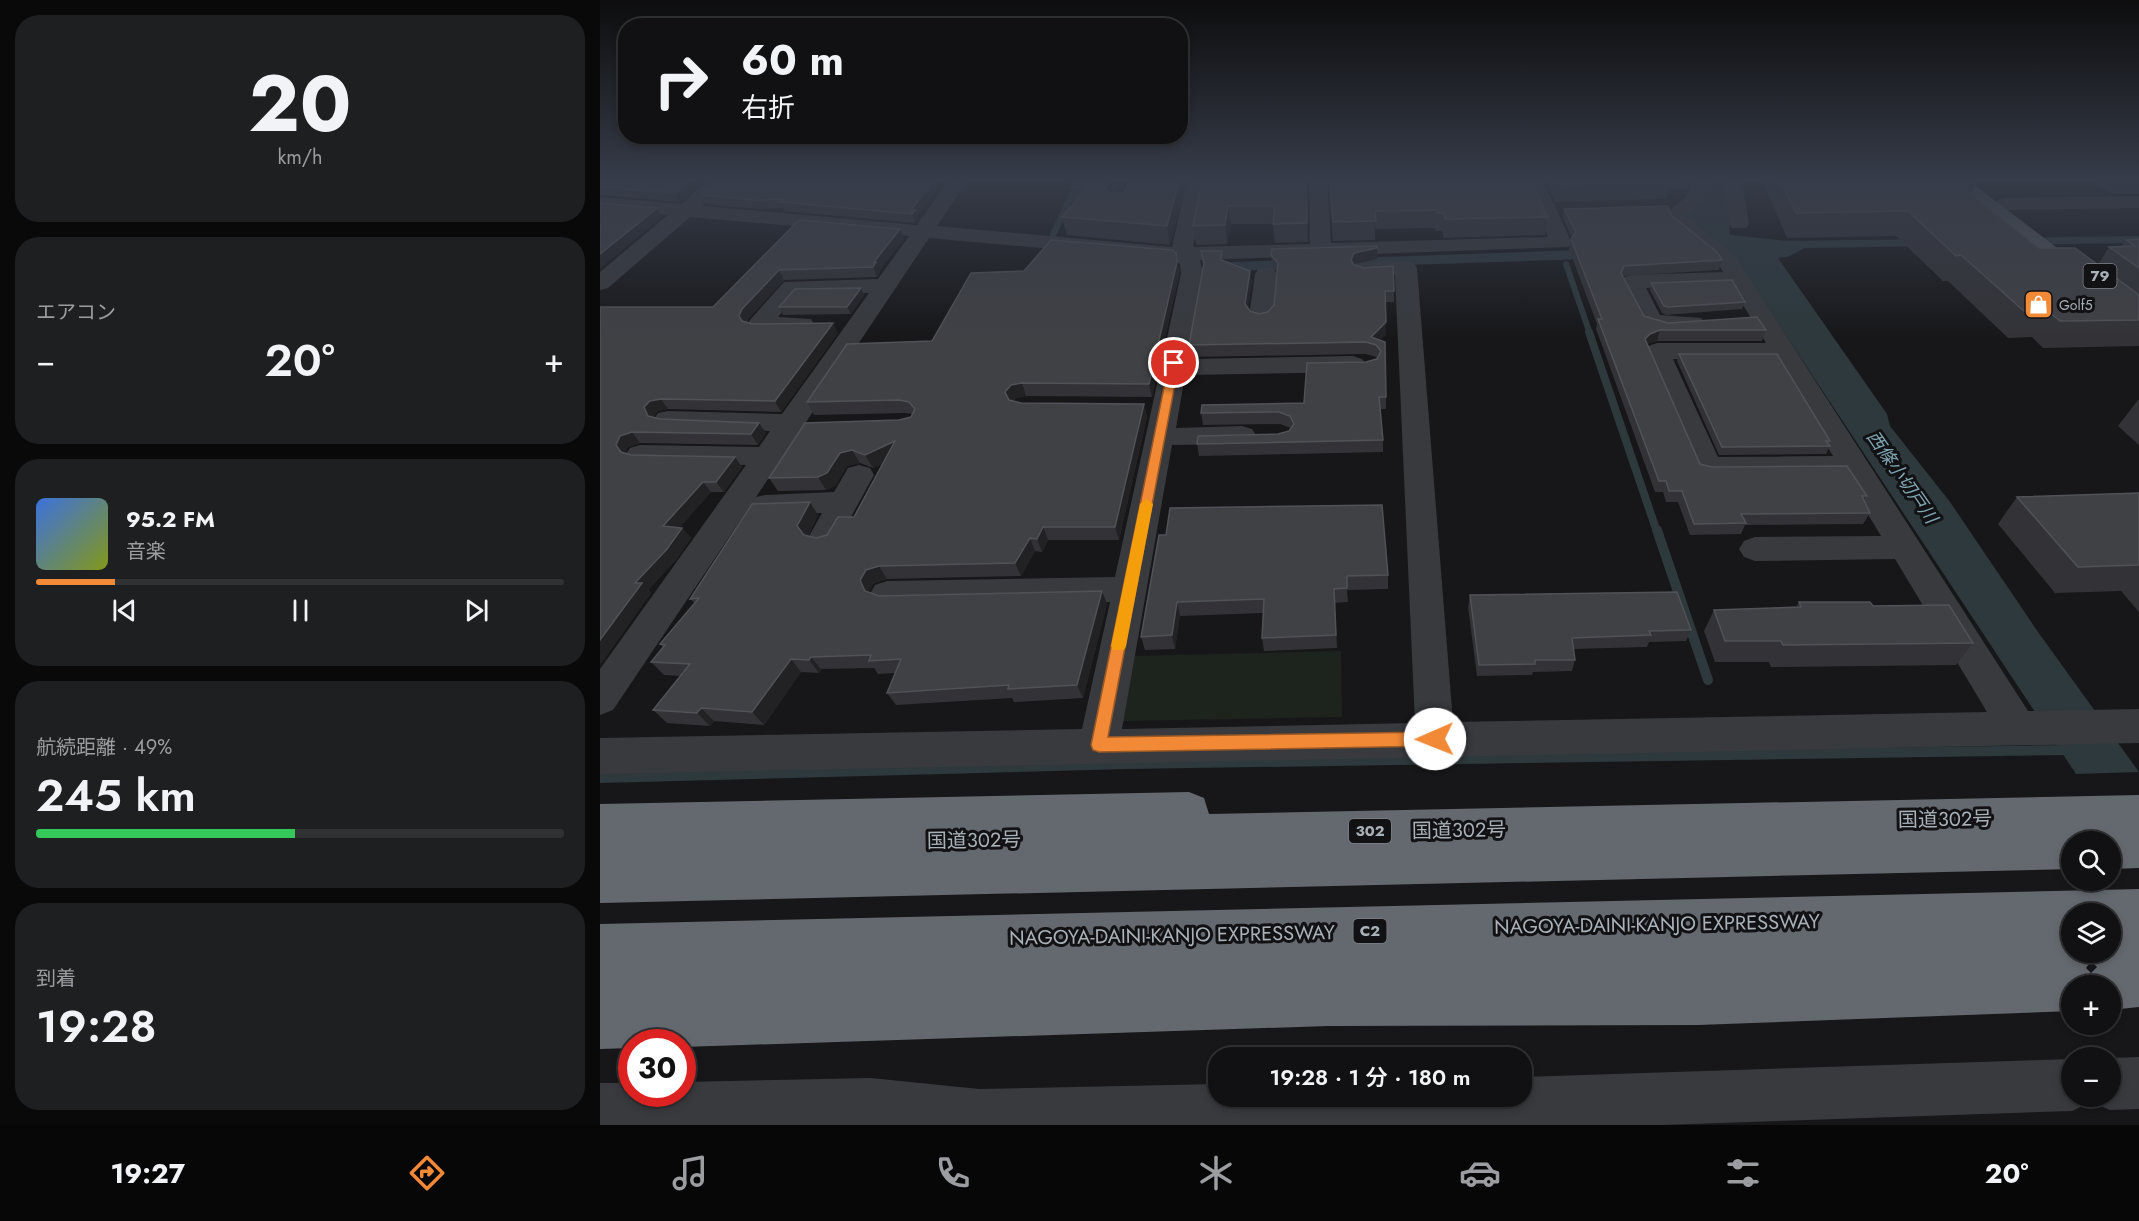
<!DOCTYPE html>
<html lang="ja">
<head>
<meta charset="utf-8">
<style>
	body { margin:0; font-family:Jost,"Noto Sans JP",sans-serif; background:#1e1f21; color:#f1f3f6; height:100vh; display:flex; flex-direction:column; font-size:22px; white-space:nowrap }
	* { box-sizing:border-box; margin:0 }
	p { font-size:20px; color:#9c9da0 }
	.icon { flex:none; width:33px; height:33px; fill:none; stroke:currentColor; stroke-width:2; stroke-linecap:round; stroke-linejoin:round }
	.map { position:relative; flex:1; overflow:hidden }
	.details { display:flex; flex-direction:column; gap:15px; padding:15px; background:#09090a; width:600px }
	.details>* { flex:none }
	.hud { position:absolute; left:18px; top:18px; width:570px; height:126px; border-radius:24px; box-shadow:0 3px 9px #0003,0 0 0 2px #303133; background:#111113; color:#f1f3f6; overflow:hidden }
	.fabs { position:absolute; left:1461px; top:831px; display:grid; gap:12px }
	.fabs a { display:grid; place-items:center; width:60px; height:60px; border-radius:50%; background:#111113; box-shadow:0 3px 9px #0003,0 0 0 2px #303133; font-size:30px }
	.speed { position:absolute; left:18px; top:1029px; display:flex; gap:12px; font-size:30px; font-weight:700; text-align:center }
	.speed>* { display:grid; place-content:center; width:78px; height:78px; border-radius:50%; background:#111113; box-shadow:0 3px 9px #0003,0 0 0 2px #303133; line-height:1 }
	.speed .limit { border:9px solid #d22; background:#fff; color:#111 }
	.pin { position:absolute; display:grid; place-items:center; width:51px; height:51px; color:#fff; margin:-26px; border:3px solid #fff; border-radius:50%; box-shadow:0 2px 6px #0007 }
	.me { position:absolute; width:66px; margin:-33px; rotate:269deg; stroke-linejoin:round; filter:drop-shadow(0 0 4px #0008) }
	.turn { display:flex; align-items:center; gap:21px; height:126px; padding:0 24px; font-size:27px }
	.turn .icon { width:78px; height:78px; stroke-width:2.5 }
	.turn b { display:block; font-size:42px; line-height:51px }
	.big { font-size:45px; font-weight:600; line-height:1.1 }
	.details .widget { flex:1; display:flex; flex-direction:column; justify-content:center; gap:9px; min-width:0; padding:0 21px; border-radius:24px; background:#1e1f21 }
	.details .dial { align-items:center; gap:0 }
	.dial b { font-size:78px; line-height:1 }
	.song { display:flex; align-items:center; gap:18px }
	.cover { width:72px; height:72px; border-radius:9px; background:linear-gradient(135deg,hsl(220 70% 55%),hsl(70 70% 35%)) }
	.played { height:6px; border-radius:3px; background:linear-gradient(90deg,#f28936 15%,#303133 15%) }
	.keys { display:flex; justify-content:space-around; direction:ltr }
	.heat { display:flex; justify-content:space-between; align-items:center; font-size:33px; direction:ltr }
	.charge { height:9px; border-radius:4px; background:linear-gradient(90deg,#34c759 49%,#303133 0) }
	.trip { position:absolute; left:608px; top:1047px; width:324px; height:60px; border-radius:24px; background:#111113; box-shadow:0 3px 9px #0003,0 0 0 2px #303133; font-weight:600; line-height:60px; text-align:center }
	.tab-bar { display:flex; height:96px; justify-content:space-around; align-items:center; background:#070708; color:#9c9da0 }
	.tab-bar .icon { width:42px; height:42px }
	.tab-bar .selected { color:#f28936 }
	.tab-bar b { font-size:27px; color:#f1f3f6 }
	main { display:flex; flex:1; min-height:0 }
	.map>svg:first-child { display:block }
	.green { fill:#1d241d }
	.water { fill:#2d393d }
	.lines { fill:none; stroke-linecap:round; stroke-linejoin:round }
	.stream-far2 { stroke:#2d393d; stroke-width:6 }
	.stream-far1 { stroke:#2d393d; stroke-width:8 }
	.stream { stroke:#2d393d; stroke-width:10 }
	.minor { fill:#383a3e; fill-rule:evenodd }
	.major { fill:#54585d; fill-rule:evenodd }
	.highway { fill:#64696f; fill-rule:evenodd }
	.wall { fill:#333337 }
	.shaded-wall { fill:#222225 }
	.building { fill:#404145; stroke:#505257; stroke-width:1.5 }
	.route { fill:#f28936; stroke:#9d5923; stroke-width:1.5 }
	.slow { fill:#f59e0b }
	.labels { text-anchor:middle; stroke-width:6; stroke-linejoin:round; paint-order:stroke }
	.far-poi-label { font-size:14px; fill:#a9b1b9; stroke:#121214; text-anchor:start }
	.shield { fill:#121214; stroke:#7c8188; stroke-width:1.5 }
	.shield-label { font-size:15px; font-weight:bold; fill:#a9b1b9 }
	.water-label { font-size:18px; font-style:italic; fill:#80a7b4; stroke:#121214 }
	.near-street-label { font-size:20px; fill:#a9b1b9; stroke:#121214 }
</style>
</head>
<body>
<main>
<section class="details">
<div class="widget dial"><b>20</b><p>km/h</p></div>
<div class="widget"><p>エアコン</p>
<div class="heat"><a>−</a><b class="big">20°</b><a>+</a></div>
</div>
<div class="widget">
<div class="song"><i class="cover"></i><div><b>95.2 FM</b><p>音楽</p></div></div>
<div class="played"></div>
<div class="keys"><svg class="icon" aria-label="previous" viewBox="0 0 24 24"><path d="M18 5L8 12l10 7zM5 5v14"/></svg><svg class="icon" aria-label="pause" viewBox="0 0 24 24"><path d="M8 5v14M16 5v14"/></svg><svg class="icon" aria-label="next" viewBox="0 0 24 24"><path d="M6 5l10 7-10 7zM19 5v14"/></svg></div>
</div>
<div class="widget"><p>航続距離 · 49%</p><b class="big">245 km</b><div class="charge"></div></div>
<div class="widget"><p>到着</p><b class="big">19:28</b></div>
</section>
<div class="map">
<svg width="1539" height="1125" viewBox="0 0 1539 1125">
	<rect width="100%" height="100%" fill="#171719"/>
	<path class="green" d="M741,651L742,717L522,721L533,656Z"/>
	<path class="water" d="M1109,181H1125L1130,235L1188,241L1539,236V243L1204,248L1188,257L1178,258L1287,414L1290,426L1350,502L1438,632L1539,772L1476,774L1132,254L629,271L605,258L631,262L1103,246L1087,216Z"/>
	<g class="lines">
		<g class="stream-far2">
			<path d="M451,239L478,181"/>
			<path d="M966,264L990,334"/>
		</g>
		<path class="stream-far1" d="M989,332L1057,532"/>
		<g class="stream">
			<path d="M1057,530L1108,680"/>
			<path d="M0,778L527,764L1470,750"/>
		</g>
		<g class="minor">
			<path d="M108,181H129L102,206L317,225L348,181H367L337,226L572,247L587,181H605L593,247L710,244L709,181H727L731,243L948,237L925,181H943L972,243L968,247L600,260L603,274L588,359L753,356L762,359L766,364L762,369L753,372L585,375L576,428L642,426L652,429L656,435L652,441L642,444L572,445L522,729L815,723L795,275L764,277L756,275L753,270L756,265C773,261 797,259 814,263L817,268L853,722L1387,712L1295,559L1155,561L1144,557L1139,549L1144,541L1155,537L1281,536L1244,475L1108,476L1098,474L1093,467L1044,351L1048,346L1057,343H1166L1131,285L1046,288L1060,315L1101,318L1105,323L1101,328C1081,333 1062,331 1043,325L1021,282L1024,277L1032,275L1123,272L1116,260L1067,219L1070,210L1086,197L1093,181H1111L1104,200L1087,217L1135,256L1428,711L1539,709V743L0,774V738L482,729L510,602L287,607L275,603L270,594L275,585L287,581L515,577L581,274L580,264L575,260L329,238L156,497L165,495L234,492L248,468L259,465L270,468L274,475L235,546L224,549L213,546L208,538L222,513L165,515L154,512L150,506L13,710L0,715V669L146,465L40,463L30,460L26,454L30,448L40,445L159,447L170,431L68,427L58,425L54,419L58,413L68,411L182,414L269,293L198,294L178,317L211,319L214,324L211,329C193,334 168,335 150,330L147,325L150,320L184,282L278,279L309,236L90,217L8,288L0,290V272L68,215L0,209V197L81,204ZM1073,359H1175L1233,456L1118,457Z"/>
			<path d="M1126,181H1144L1143,189L1149,224L1146,228H1132L1129,224L1123,189Z"/>
			<path d="M1539,196V208L1405,210L1398,208L1395,204L1398,200L1405,198Z"/>
			<path d="M666,267L674,269L677,274L673,316L669,321L661,323L653,321L649,316L655,274L658,269Z"/>
			<path d="M1539,1057V1109L1510,1110L1491,1102L1472,1111L1062,1125H0V1083H32V1094H82V1082L271,1078L379,1089L618,1084V1096H921V1077L1472,1059V1096H1510V1058Z"/>
		</g>
		<path class="major" d="M1348,181H1369L1539,310V329L1531,327Z"/>
		<g class="highway">
			<path d="M589,792L604,798L609,814L1539,795V868L1510,869V842H1472V869L0,903V804ZM1489,836H1494L1491,841Z"/>
			<path d="M1539,889V1007L1510,1010V986H1472V1011L1098,1025L728,1026L82,1047V1042H32V1048L0,1049V924ZM1472,914H1510V952H1472ZM1491,961L1497,967L1491,973L1486,968Z"/>
		</g>
	</g>
	<g class="wall">
		<path d="M0,181H104L80,202L0,195Z"/>
		<path d="M344,181L317,216L318,219L315,223L184,211L183,208L158,209L107,204L102,195Z"/>
		<path d="M472,181H518L514,193H524L529,181H586L570,245L467,235L462,217L473,204L469,188Z"/>
		<path d="M602,181H707L708,242L675,243L673,224H631L627,244L596,245L593,226Z"/>
		<path d="M729,181H932L947,217L945,235L844,238L842,231H836L835,228L775,229V240L733,241Z"/>
		<path d="M946,181H1090L1087,190L1069,188L1066,199L955,202Z"/>
		<path d="M1163,181H1374L1376,183L1371,194L1439,248L1498,265L1509,247H1521L1526,240L1539,239V346L1443,348L1432,337L1408,338L1348,281H1343L1296,236L1187,238Z"/>
		<path d="M1493,181H1539V194H1512Z"/>
		<path d="M964,209L1071,215L1122,260L1119,270L1023,276L1044,316L1068,323L1166,330L1162,341H1057L1047,344L1100,464L1112,467L1267,496L1264,501L1270,513L1263,524L1145,525L1141,534L1090,535L1078,502H1066L1063,492H1055L1003,348L996,329L997,324L969,249L971,239L972,238L963,218Z"/>
		<path d="M199,220L304,238L280,270V272L277,277L184,280L148,319L147,323L153,324L238,333L181,412L68,409L58,411L53,417L60,419L159,423L166,433L158,445L40,443L28,447L25,453L31,455L142,467L124,492H111L79,528H82L91,538L76,560L48,590L51,593L0,665V307H113Z"/>
		<path d="M601,251H622L624,261L652,282L648,308L650,311L659,314L668,312L674,305L677,272L672,266L671,255L777,259L754,264V265L794,291V302H786V334L780,340L786,397V409H780L783,440V452L599,456L597,444L678,434L689,431L691,428L680,424L603,425L601,413L704,403L766,362L777,358L776,357L766,354L591,357L589,345L603,265Z"/>
		<path d="M578,265L579,274L552,397L426,396L416,398L413,401L421,403L544,404L547,417L519,540H448L442,552L435,551L421,576L287,579L274,583L268,592L279,596L502,591L507,604L483,698L414,702L412,698L296,705L287,693L295,673L278,674L274,668L221,669L219,673L201,672L164,725L114,721L110,726L67,723L53,710L81,676L64,675L51,662L63,647L60,644L95,603L90,599L218,515L208,536L216,538L227,535L254,517L284,463L273,468L260,463L247,466L235,486L226,490L178,491L169,478L299,420L311,417L312,414L305,413L214,415L207,402L332,341L424,271Z"/>
		<path d="M1051,283L1145,302L1142,309L1066,315L1062,313L1050,290Z"/>
		<path d="M264,295L251,314L183,315L179,307Z"/>
		<path d="M1079,354L1230,441L1228,443L1230,446L1226,454L1119,455L1077,361Z"/>
		<path d="M1538,400H1539V445L1518,426Z"/>
		<path d="M1539,493V612L1521,591L1455,593L1398,524L1417,497Z"/>
		<path d="M559,535L788,575V589L747,590L748,602L735,603L737,648L664,651L662,638L663,613L580,616L575,649L545,650L541,637Z"/>
		<path d="M870,595L1091,630L1086,641L1049,642L1047,647L973,649L975,660L972,671L933,672L932,675L877,676L868,607Z"/>
		<path d="M1199,602L1273,606L1373,643L1356,665L1171,667L1169,662H1115L1104,631L1114,610L1196,607Z"/>
	</g>
	<g class="shaded-wall">
		<path d="M89,181H104L80,202L75,193Z"/>
		<path d="M334,181H344L317,216L318,219L315,223L312,214L311,210Z"/>
		<path d="M508,181H518L509,206L505,189Z"/>
		<path d="M579,181H586L570,245L567,226Z"/>
		<path d="M706,181H707L708,242L707,223Z"/>
		<path d="M628,206L631,224L627,244L625,225Z"/>
		<path d="M57,208L62,217L0,269V254Z"/>
		<path d="M300,229L304,238L280,270V272L277,277L273,267L274,262Z"/>
		<path d="M777,248V259L754,264L751,271V260L754,253Z"/>
		<path d="M576,253L579,274L552,397L549,384Z"/>
		<path d="M179,270L184,280L148,319L145,326L139,316L142,309Z"/>
		<path d="M650,271L652,282L647,316L645,304Z"/>
		<path d="M261,288L264,295L251,314L247,307Z"/>
		<path d="M786,322V334L775,345L771,337Z"/>
		<path d="M233,323L238,333L181,412L175,401Z"/>
		<path d="M1060,330L1057,341L1047,344L1045,339L1050,334Z"/>
		<path d="M422,383L426,396L416,398L410,405L405,392L411,385Z"/>
		<path d="M61,399L68,409L58,411L52,418L48,416L44,407L50,401Z"/>
		<path d="M544,404L547,417L519,540L515,527Z"/>
		<path d="M159,423L166,433L158,445L151,434Z"/>
		<path d="M32,432L40,443L28,447L24,455L16,445L20,436Z"/>
		<path d="M295,441L302,454L273,468L265,455Z"/>
		<path d="M252,450L260,463L247,466L235,486L226,490L218,477L240,453Z"/>
		<path d="M135,457L142,467L124,492L116,482Z"/>
		<path d="M103,482L111,492L71,537L63,526Z"/>
		<path d="M210,502L218,515L206,539L197,526Z"/>
		<path d="M443,527L448,540L442,552L437,539Z"/>
		<path d="M82,528L91,538L76,560L48,590L51,593L0,665V640L35,583Z"/>
		<path d="M430,538L435,551L421,576L415,563Z"/>
		<path d="M279,566L287,579L274,583L268,593L265,591L260,580L266,570Z"/>
		<path d="M502,591L507,604L483,698L477,685Z"/>
		<path d="M577,602L580,616L575,649L572,635Z"/>
		<path d="M211,657L221,669L219,673L209,660Z"/>
		<path d="M191,659L201,672L164,725L152,712Z"/>
		<path d="M101,708L114,721L110,726L97,713Z"/>
	</g>
	<g class="building">
		<path d="M0,181H89L75,193L0,187Z"/>
		<path d="M118,181H334L311,210H315L312,214L180,202L183,199L153,200L102,195Z"/>
		<path d="M472,181H508L505,189L510,193H524L529,181H579L567,226L462,217L488,187L469,188Z"/>
		<path d="M602,181H706L707,223L673,224L675,206H628L625,225L593,226Z"/>
		<path d="M730,181H932L947,217L845,219L844,213H837L836,210L775,211L776,221L733,222Z"/>
		<path d="M957,181H1070L1071,182L958,184Z"/>
		<path d="M1181,181H1374L1376,183L1358,184L1439,248H1475L1539,295V320L1460,321L1448,311H1424L1361,255L1356,256L1308,211L1196,213Z"/>
		<path d="M0,203L57,208L0,254Z"/>
		<path d="M1068,206L1071,215L1117,252L1122,260L1024,266L1021,273L1044,316L1068,323L1157,317L1166,330H1060L1050,334L1045,339L1100,464L1112,467L1247,466L1267,496H1262L1270,513L1141,514L1146,523L1094,524L1082,491H1069L1066,481H1059L998,319H1002L971,239L976,232L964,209Z"/>
		<path d="M199,220L300,229L274,262H276L273,267L179,270L142,309L139,316L142,321L153,324L233,323L175,401L61,399L50,401L44,407L48,416L60,419L159,423L151,434L32,432L20,436L16,445L21,452L31,455L135,457L116,482H103L63,526L82,528L67,549L35,583H42L0,640V307H113Z"/>
		<path d="M1539,239V268L1509,247L1535,246L1526,240Z"/>
		<path d="M451,240L572,250L576,253L577,262L549,384L422,383L411,385L405,392L409,400L421,403L544,404L515,527H443L437,539L430,538L415,563L279,566L266,570L260,580L265,591L279,596L502,591L477,685L408,689L409,685L287,693L301,659L269,661L271,655L211,657L209,660L191,659L152,712L101,708L97,713L53,710L90,664L51,662L65,645L60,644L99,598L90,599L152,504L210,502L197,526L204,535L216,538L227,535L238,517H254L295,441L265,455L252,450L240,453L227,473L218,477L169,478L205,423L299,420L311,417L315,409L309,402L299,400L207,402L247,344L332,341L371,273L424,271Z"/>
		<path d="M777,246V248L754,253L751,260L754,265L764,268L793,266L794,291H785L786,322L771,337L785,342L786,397H779L783,440L597,444L598,436L678,434L689,431L694,424L690,416L679,412L601,413L602,405L704,403L707,363L766,362L777,359L781,351L776,345L766,342L589,345L604,263L601,251H622L621,260L650,271L645,304L650,311L659,314L668,312L674,305L678,263L671,255L672,249Z"/>
		<path d="M1132,280L1145,302L1068,307L1064,306L1051,283Z"/>
		<path d="M261,288L247,307H179L195,289Z"/>
		<path d="M1079,354H1177L1230,441H1226L1230,446L1122,447Z"/>
		<path d="M1539,493V565L1478,567L1417,497Z"/>
		<path d="M782,505L788,575L747,576V588L734,589L736,635L662,638L664,599L577,602L572,635L541,637L559,535H566L570,508Z"/>
		<path d="M1077,592L1091,630L1049,631L1051,635L972,638L975,660H935V664L879,665L870,595Z"/>
		<path d="M1199,602H1270L1273,606L1349,605L1373,643L1183,645L1181,641H1125L1114,610L1201,607Z"/>
	</g>
	<linearGradient id="sky" x2="0" y2="1"><stop stop-color="#0d0d0e"/><stop offset="0.53" stop-color="#363c49"/><stop offset="1" stop-color="#363c49" stop-opacity="0"/></linearGradient>
	<rect width="1539" height="339" fill="url(#sky)"/>
	<path class="route" d="M574,360L579,363L508,737L835,732L841,734L843,739L841,744L835,746L499,752L493,750L491,745L569,363Z"/>
	<path class="slow" d="M546,499L553,504L526,646L524,650H513L511,646L540,504Z"/>
	<defs>
		<symbol id="shop-square" viewBox="-11 -11 22 22"><rect x="-9" y="-9" width="18" height="18" rx="4" fill="#f28936" stroke="#121214"/><path d="M-5-2.5h2.3a2.7 3.5 0 0 1 5.4 0H5L5.5 6h-11ZM-1.5-2.5h3a1.5 2.3 0 0 0-3 0Z" fill="#fff"/></symbol>
	</defs>
	<g fill-rule="evenodd">
		<use href="#shop-square" x="1422" y="288" width="33" height="33"/>
	</g>
	<g class="labels">
		<g class="far-poi-label">
			<text x="1459" y="310">Golf5</text>
		</g>
		<g class="shield">
			<rect x="1483.5" y="264" width="33" height="24" rx="4.5"/>
			<rect x="749" y="819" width="42" height="24" rx="4.5"/>
			<rect x="753.5" y="919" width="33" height="24" rx="4.5"/>
		</g>
		<g class="shield-label">
			<text x="1500" y="281">79</text>
			<text x="770" y="836">302</text>
			<text x="770" y="936">C2</text>
		</g>
		<g class="water-label">
			<text transform="translate(1302 477) rotate(55)" y="6">西條小切戸川</text>
		</g>
		<g class="near-street-label">
			<text transform="translate(1345 819) rotate(-1)" y="7">国道302号</text>
			<text transform="translate(859 830) rotate(-1)" y="7">国道302号</text>
			<text transform="translate(374 840) rotate(-1)" y="7">国道302号</text>
			<text transform="translate(1057 924) rotate(-1)" y="7">NAGOYA-DAINI-KANJO EXPRESSWAY</text>
			<text transform="translate(572 935) rotate(-1)" y="7">NAGOYA-DAINI-KANJO EXPRESSWAY</text>
		</g>
	</g>
</svg>
<div class="fabs">
<a><svg class="icon" aria-label="search" viewBox="0 0 24 24"><circle cx="10" cy="10" r="6"/><path d="M15 15l6 6"/></svg></a>
<a><svg class="icon" aria-label="layers" viewBox="0 0 24 24"><path d="M12 4l9 5-9 5-9-5zM3 14l9 5 9-5"/></svg></a>
<a>+</a>
<a>−</a>
</div>
<div class="speed"><div class="limit">30</div></div>
<div class="pin" style="left:574px;top:363px;background:#d93025"><svg class="icon" aria-label="arrive" viewBox="0 0 24 24"><path d="M6 21V4h12l-3 4 3 4H6"/></svg></div>
<svg class="me" style="left:835px;top:739px" viewBox="-20 -20 40 40"><circle r="19" fill="#fff"/><path d="M0-13L10 11 0 6-10 11z" fill="#f28936"/></svg>
<div class="trip">19:28 · 1 分 · 180 m</div>
<div class="hud">
<div class="turn"><svg class="icon" aria-label="right" viewBox="0 0 24 24"><path d="M7 20v-9h11M14 6l5 5-5 5"/></svg><div><b>60 m</b>右折</div></div>
</div>
</div>
</main>
<nav class="tab-bar">
<b>19:27</b>
<svg class="icon selected" aria-label="directions" viewBox="0 0 24 24"><path d="M12 3l9 9-9 9-9-9zM9 14v-3h6M13 9l2 2-2 2"/></svg>
<svg class="icon" aria-label="music" viewBox="0 0 24 24"><path d="M9 18V5l10-2v13"/><circle cx="6" cy="18" r="3"/><circle cx="16" cy="16" r="3"/></svg>
<svg class="icon" aria-label="phone" viewBox="0 0 24 24"><path d="M5 4h4l2 5-3 2q2 4 5 5l2-3 5 2v4C11 20 4 13 5 4z"/></svg>
<svg class="icon" aria-label="climate" viewBox="0 0 24 24"><path d="M12 3v18M4 7l16 10M4 17L20 7"/></svg>
<svg class="icon" aria-label="car" viewBox="0 0 24 24"><path d="M5 17H2v-5l4-1 3-4h7l3 4 3 1v5h-3M9 17h6M6 11h13"/><circle cx="7" cy="17" r="2"/><circle cx="17" cy="17" r="2"/></svg>
<svg class="icon" aria-label="filters" viewBox="0 0 24 24"><path d="M4 7h16M4 17h16"/><circle cx="9" cy="7" r="2"/><circle cx="15" cy="17" r="2"/></svg>
<b>20°</b>
</nav>
</body>
</html>
